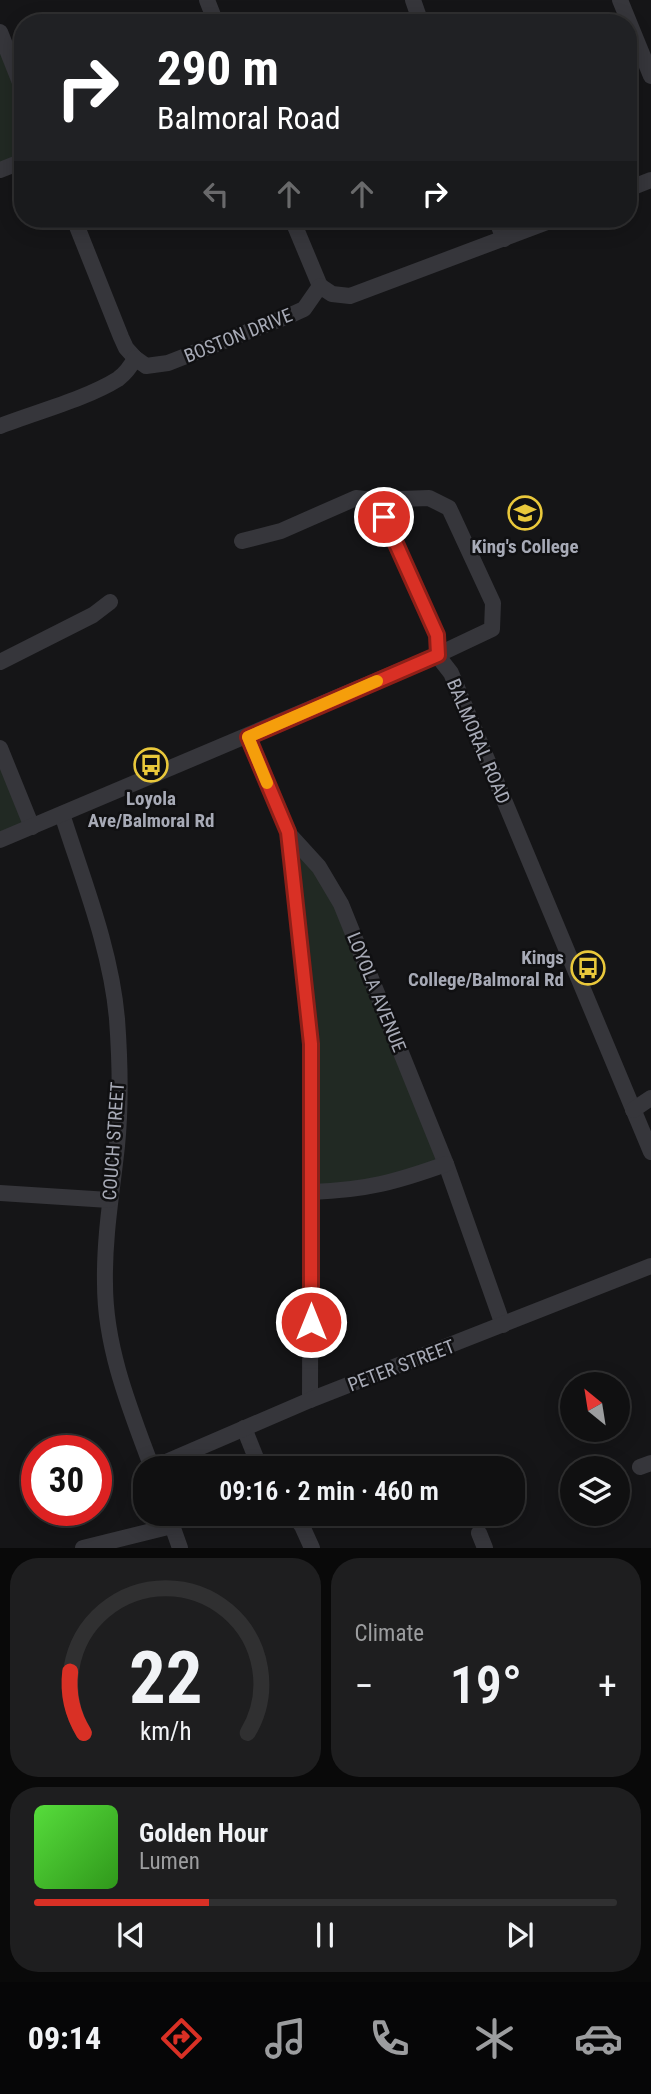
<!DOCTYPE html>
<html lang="en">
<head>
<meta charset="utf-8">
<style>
	body { margin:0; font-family:"Roboto Condensed",sans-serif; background:#1e1e1f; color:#f1f3f6; height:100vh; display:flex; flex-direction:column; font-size:26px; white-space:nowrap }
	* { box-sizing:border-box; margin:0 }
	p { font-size:23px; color:#9c9d9f }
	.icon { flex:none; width:38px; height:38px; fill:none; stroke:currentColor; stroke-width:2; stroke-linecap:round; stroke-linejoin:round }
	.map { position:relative; height:1548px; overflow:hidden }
	.side { display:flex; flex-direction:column; gap:10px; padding:10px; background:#090909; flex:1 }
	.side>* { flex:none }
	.guide { position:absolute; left:14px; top:14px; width:623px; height:214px; border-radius:28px; box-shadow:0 4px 18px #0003,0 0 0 2px #303031; background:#202124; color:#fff; overflow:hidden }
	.needle { width:46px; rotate:330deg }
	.fabs { position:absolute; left:560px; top:1372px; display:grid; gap:14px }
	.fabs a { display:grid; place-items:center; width:70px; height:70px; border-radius:50%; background:#101011; box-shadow:0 4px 18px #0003,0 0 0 2px #303031; font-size:35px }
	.speed { position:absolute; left:21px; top:1435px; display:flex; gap:14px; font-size:35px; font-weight:700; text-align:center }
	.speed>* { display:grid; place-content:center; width:91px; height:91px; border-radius:50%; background:#101011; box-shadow:0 4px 18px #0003,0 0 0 2px #303031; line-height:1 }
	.speed .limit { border:10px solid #d22; background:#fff; color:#111 }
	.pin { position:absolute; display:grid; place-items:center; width:60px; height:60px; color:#fff; margin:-30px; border:4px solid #fff; border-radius:50%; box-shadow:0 2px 7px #0007 }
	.me { position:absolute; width:77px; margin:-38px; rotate:0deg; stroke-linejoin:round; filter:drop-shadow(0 0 5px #0008) }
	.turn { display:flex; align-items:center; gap:24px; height:147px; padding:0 28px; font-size:32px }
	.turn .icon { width:91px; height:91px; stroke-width:2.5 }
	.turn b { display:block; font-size:49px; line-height:60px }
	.lanes { display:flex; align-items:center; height:66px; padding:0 28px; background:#0003; justify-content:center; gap:35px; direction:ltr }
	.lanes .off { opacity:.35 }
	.big { font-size:52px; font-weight:600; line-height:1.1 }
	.side .tile { flex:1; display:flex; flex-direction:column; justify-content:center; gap:10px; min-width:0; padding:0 24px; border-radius:28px; background:#1e1e1f }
	.side .dial { align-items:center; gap:0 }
	.dial svg { height:182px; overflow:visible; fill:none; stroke:#303031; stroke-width:7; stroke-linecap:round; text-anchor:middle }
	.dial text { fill:#f1f3f6; stroke:none }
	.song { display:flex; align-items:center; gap:21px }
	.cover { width:84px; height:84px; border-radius:10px; background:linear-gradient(135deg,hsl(110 70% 55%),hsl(110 70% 35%)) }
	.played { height:7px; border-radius:4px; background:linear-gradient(90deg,#d93025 30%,#303031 30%) }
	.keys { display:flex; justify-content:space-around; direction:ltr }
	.heat { display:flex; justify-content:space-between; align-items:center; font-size:38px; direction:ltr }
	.side .tiles { flex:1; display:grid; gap:10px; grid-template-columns:1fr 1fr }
	.tile:last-child { grid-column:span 2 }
	.trip { position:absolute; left:133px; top:1456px; width:392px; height:70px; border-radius:28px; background:#101011; box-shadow:0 4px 18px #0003,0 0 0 2px #303031; font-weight:600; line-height:70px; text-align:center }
	.tab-bar { display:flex; height:112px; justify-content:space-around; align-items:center; background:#060607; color:#9c9d9f }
	.tab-bar .icon { width:49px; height:49px }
	.tab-bar .on { color:#d93025 }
	.tab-bar b { font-size:32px; color:#f1f3f6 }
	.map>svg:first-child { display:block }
	.green { fill:#212923 }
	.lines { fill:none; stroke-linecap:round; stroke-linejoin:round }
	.minor { stroke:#36363b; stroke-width:16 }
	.route-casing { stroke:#8d1f18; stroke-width:18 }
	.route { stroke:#d93025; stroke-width:12 }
	.slow { stroke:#f59e0b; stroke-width:12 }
	.labels { text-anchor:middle; stroke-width:5; stroke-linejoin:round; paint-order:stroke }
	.street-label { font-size:19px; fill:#a7aab6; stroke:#101012 }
	.poi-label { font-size:19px; font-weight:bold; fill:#a7aab6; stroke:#101012 }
</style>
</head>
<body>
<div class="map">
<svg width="651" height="1548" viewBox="0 0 651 1548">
	<rect width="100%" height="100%" fill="#151517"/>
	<g class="green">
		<path d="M0,45L23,102V161L0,170Z"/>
		<path d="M0,748L32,827L0,840Z"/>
		<path d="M288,833L319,867L446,1164L312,1192L311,1044Z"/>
	</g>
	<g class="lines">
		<g class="minor">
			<path d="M207,0L216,23"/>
			<path d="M413,0L421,23"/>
			<path d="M620,0L651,76"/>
			<path d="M0,32L23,90"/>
			<path d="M0,170L23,161"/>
			<path d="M628,189L651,180"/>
			<path d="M74,219L121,337L126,348L135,358"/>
			<path d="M292,219L320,286"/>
			<path d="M496,219L504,239"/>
			<path d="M0,426C36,412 86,399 118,379C126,373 131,366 135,358L146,366L168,363L293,314L304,309L320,286L332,294L350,296L555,219"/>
			<path d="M242,541L281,531L356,498L372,500L384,517L437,635V655L492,629L493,603L449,508L429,498L372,500"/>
			<path d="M0,662L93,615L110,602"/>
			<path d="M248,737L288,833L311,1044L310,1400"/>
			<path d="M0,748L32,827"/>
			<path d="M62,814C83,880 111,949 117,1019C120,1060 121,1105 117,1146C112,1192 104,1237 105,1284C105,1348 130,1409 152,1468"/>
			<path d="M288,833L319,867L341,904L446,1164L503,1325"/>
			<path d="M0,840L437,655L451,673L651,1152"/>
			<path d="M633,1110L651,1098"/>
			<path d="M312,1192C366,1190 396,1182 446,1164"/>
			<path d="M0,1193L109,1200"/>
			<path d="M244,1428L260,1468"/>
			<path d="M640,1467L651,1463"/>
			<path d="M152,1468L310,1400L651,1266"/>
			<path d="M168,1514L180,1548"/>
			<path d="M293,1514L302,1526L312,1548"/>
			<path d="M479,1533L485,1548"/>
			<path d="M83,1548L172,1526"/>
		</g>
	</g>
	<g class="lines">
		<defs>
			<path id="route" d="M311,1322V1044L291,859L288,832L248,737L438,655L437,635L384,517"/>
		</defs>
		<use href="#route" class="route-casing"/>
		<use href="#route" class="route"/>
		<path class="slow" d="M267,783L248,737L377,681"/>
	</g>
	<defs>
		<symbol id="school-ring" viewBox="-11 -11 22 22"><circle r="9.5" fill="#101012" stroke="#e9c83b" stroke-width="1.5"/><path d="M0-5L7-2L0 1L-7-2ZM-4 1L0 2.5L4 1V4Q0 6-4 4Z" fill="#e9c83b"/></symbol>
		<symbol id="bus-ring" viewBox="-11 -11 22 22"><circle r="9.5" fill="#101012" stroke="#e9c83b" stroke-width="1.5"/><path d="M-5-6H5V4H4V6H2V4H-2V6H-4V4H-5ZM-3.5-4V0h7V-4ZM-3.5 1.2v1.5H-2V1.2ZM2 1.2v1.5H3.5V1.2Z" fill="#e9c83b"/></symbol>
	</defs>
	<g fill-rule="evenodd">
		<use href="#school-ring" x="506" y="494" width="38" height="38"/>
		<use href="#bus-ring" x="132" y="746" width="38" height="38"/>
		<use href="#bus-ring" x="569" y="949" width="38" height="38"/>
	</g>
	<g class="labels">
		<g class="street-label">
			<text transform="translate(238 335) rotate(-22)" y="7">BOSTON DRIVE</text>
			<text transform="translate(479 741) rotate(67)" y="7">BALMORAL ROAD</text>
			<text transform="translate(377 992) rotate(68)" y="7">LOYOLA AVENUE</text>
			<text transform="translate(113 1141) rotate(-86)" y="7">COUCH STREET</text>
			<text transform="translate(401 1365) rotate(-21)" y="7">PETER STREET</text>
		</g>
		<g class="poi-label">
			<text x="525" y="553">King's College</text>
			<text x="151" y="805">Loyola<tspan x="151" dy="22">Ave/Balmoral Rd</tspan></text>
			<text x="564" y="964" text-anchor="end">Kings<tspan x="564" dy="22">College/Balmoral Rd</tspan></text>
		</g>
	</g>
</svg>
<div class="fabs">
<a><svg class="needle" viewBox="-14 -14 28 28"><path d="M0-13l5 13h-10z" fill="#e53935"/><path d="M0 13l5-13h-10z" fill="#9c9d9f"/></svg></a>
<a><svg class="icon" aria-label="layers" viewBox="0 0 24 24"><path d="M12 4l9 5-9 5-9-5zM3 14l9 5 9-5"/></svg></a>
</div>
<div class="speed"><div class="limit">30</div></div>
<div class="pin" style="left:384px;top:517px;background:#d93025"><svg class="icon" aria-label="arrive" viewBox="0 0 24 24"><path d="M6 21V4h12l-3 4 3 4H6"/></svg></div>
<svg class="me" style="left:311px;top:1322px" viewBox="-20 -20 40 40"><circle r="17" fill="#d93025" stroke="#fff" stroke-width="3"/><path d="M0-11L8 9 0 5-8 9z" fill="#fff"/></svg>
<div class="trip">09:16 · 2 min · 460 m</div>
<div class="guide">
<div class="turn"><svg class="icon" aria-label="right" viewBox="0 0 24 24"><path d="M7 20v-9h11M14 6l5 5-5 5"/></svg><div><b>290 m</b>Balmoral Road</div></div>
<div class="lanes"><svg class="icon off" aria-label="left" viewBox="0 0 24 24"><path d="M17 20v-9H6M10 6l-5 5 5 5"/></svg><svg class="icon off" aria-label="ahead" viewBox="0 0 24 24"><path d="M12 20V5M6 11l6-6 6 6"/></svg><svg class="icon off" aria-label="ahead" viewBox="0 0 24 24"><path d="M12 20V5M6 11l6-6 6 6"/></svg><svg class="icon" aria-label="right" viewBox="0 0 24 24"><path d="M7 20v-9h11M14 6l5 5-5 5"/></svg></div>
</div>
</div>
<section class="side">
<div class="tiles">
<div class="tile dial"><svg viewBox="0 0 100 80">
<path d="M14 69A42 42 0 1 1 86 69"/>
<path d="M14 69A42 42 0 0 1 8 42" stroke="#d93025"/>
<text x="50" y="56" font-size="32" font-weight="700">22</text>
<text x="50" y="72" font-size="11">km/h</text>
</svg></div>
<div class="tile"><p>Climate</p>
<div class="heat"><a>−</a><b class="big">19°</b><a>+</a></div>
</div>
<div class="tile">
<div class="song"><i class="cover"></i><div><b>Golden Hour</b><p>Lumen</p></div></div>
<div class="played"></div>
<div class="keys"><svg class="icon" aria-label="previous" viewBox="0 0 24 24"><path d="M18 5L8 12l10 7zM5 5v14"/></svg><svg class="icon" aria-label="pause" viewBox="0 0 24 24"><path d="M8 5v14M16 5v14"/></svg><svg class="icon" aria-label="next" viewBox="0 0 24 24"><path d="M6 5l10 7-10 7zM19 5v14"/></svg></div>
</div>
</div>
</section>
<nav class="tab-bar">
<b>09:14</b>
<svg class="icon on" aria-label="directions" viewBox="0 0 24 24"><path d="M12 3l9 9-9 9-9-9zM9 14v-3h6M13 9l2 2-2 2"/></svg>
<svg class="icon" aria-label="music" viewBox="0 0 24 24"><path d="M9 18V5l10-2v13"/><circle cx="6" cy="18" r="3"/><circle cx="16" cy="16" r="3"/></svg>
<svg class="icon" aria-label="phone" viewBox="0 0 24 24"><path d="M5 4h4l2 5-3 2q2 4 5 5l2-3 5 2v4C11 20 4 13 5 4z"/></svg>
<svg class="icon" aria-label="climate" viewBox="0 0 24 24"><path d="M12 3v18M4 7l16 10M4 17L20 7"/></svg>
<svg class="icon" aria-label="car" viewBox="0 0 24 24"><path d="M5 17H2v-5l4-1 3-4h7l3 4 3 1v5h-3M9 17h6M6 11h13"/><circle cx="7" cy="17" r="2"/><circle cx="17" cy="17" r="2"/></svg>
</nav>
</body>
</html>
